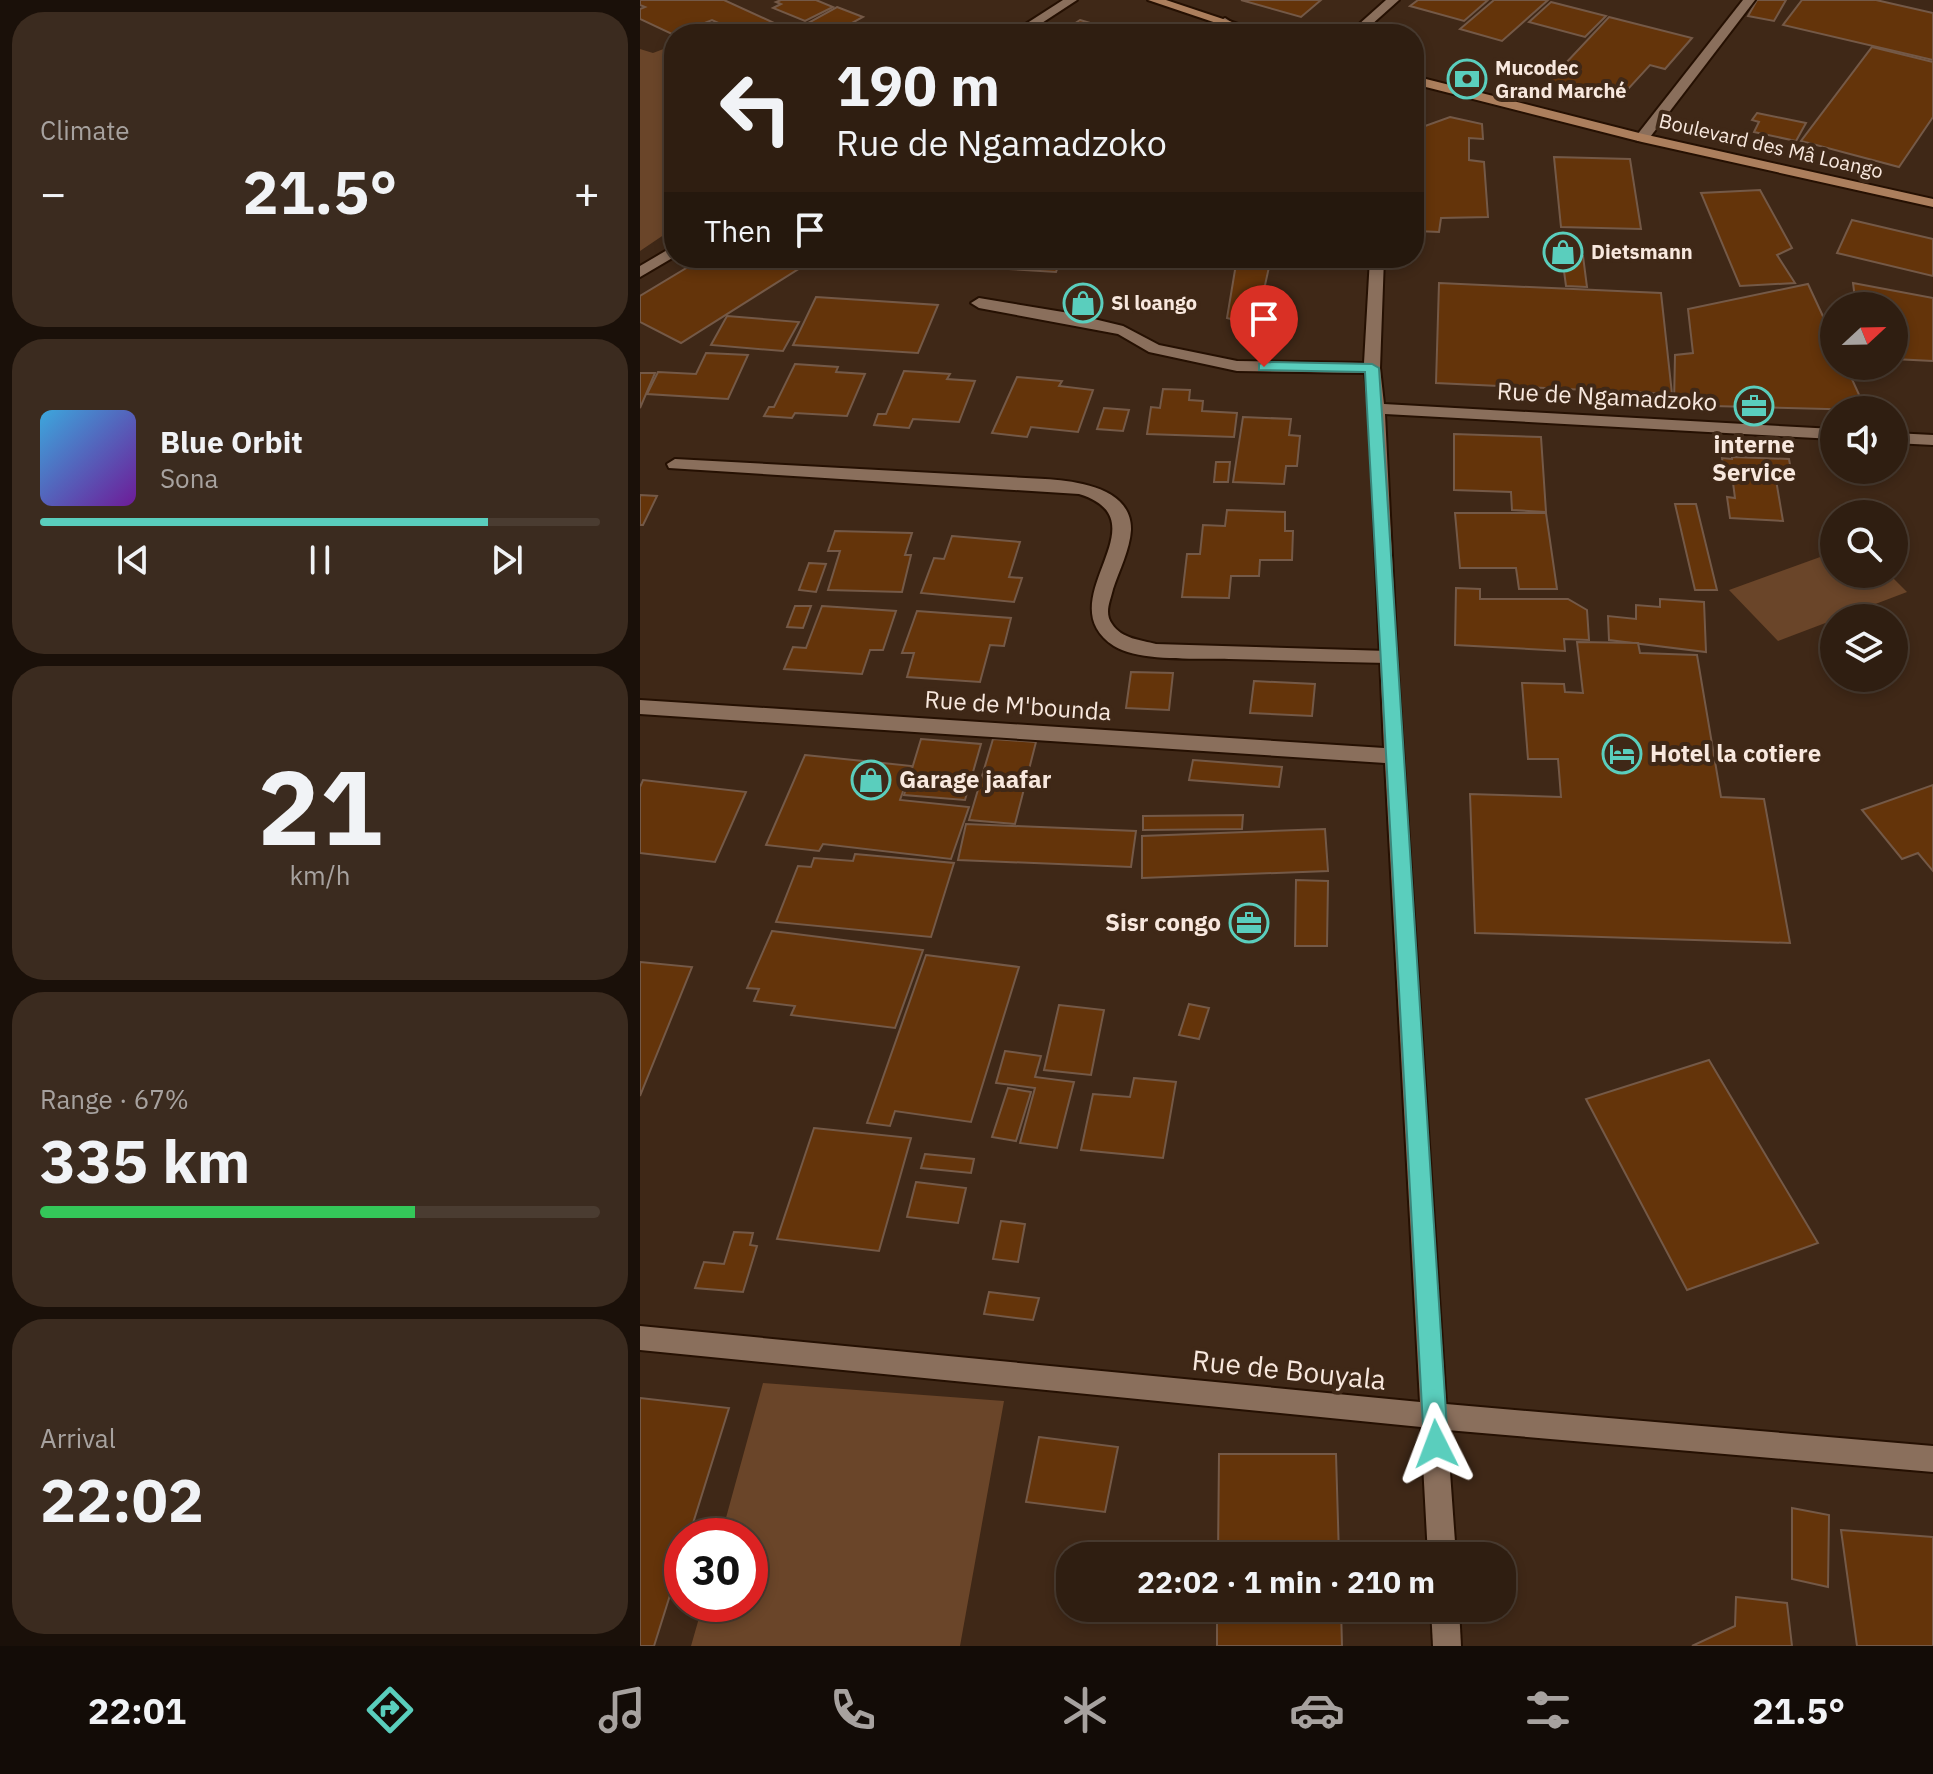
<!DOCTYPE html>
<html lang="en">
<head>
<meta charset="utf-8">
<style>
	body { margin:0; font-family:"IBM Plex Sans",sans-serif; background:#3b2b1f; color:#f1f3f6; height:100vh; display:flex; flex-direction:column; font-size:30px; white-space:nowrap }
	* { box-sizing:border-box; margin:0 }
	p { font-size:26px; color:#a7a29f }
	.icon { flex:none; width:44px; height:44px; fill:none; stroke:currentColor; stroke-width:2; stroke-linecap:round; stroke-linejoin:round }
	.map { position:relative; flex:1; overflow:hidden }
	.panel { display:flex; flex-direction:column; gap:12px; padding:12px; background:#1a1009; width:640px }
	.panel>* { flex:none }
	.guide { position:absolute; left:24px; top:24px; width:760px; height:244px; border-radius:32px; box-shadow:0 4px 12px #0003,0 0 0 2px #4a3c31; background:#2f1e11; color:#f1f3f6; overflow:hidden }
	.needle { width:52px; rotate:68deg }
	.fabs { position:absolute; left:1180px; top:292px; display:grid; gap:16px }
	.fabs a { display:grid; place-items:center; width:88px; height:88px; border-radius:50%; background:#2f1e11; box-shadow:0 4px 12px #0003,0 0 0 2px #4a3c31; font-size:40px }
	.speed { position:absolute; left:24px; top:1518px; display:flex; gap:16px; font-size:40px; font-weight:700; text-align:center }
	.speed>* { display:grid; place-content:center; width:104px; height:104px; border-radius:50%; background:#2f1e11; box-shadow:0 4px 12px #0003,0 0 0 2px #4a3c31; line-height:1 }
	.speed .limit { border:12px solid #d22; background:#fff; color:#111 }
	.pin { position:absolute; display:grid; place-items:center; width:68px; height:68px; color:#fff; margin:-82px -34px; border-radius:50% 50% 50% 0; rotate:-45deg; box-shadow:0 0 8px #0007 }
	.pin .icon { rotate:45deg }
	.me { position:absolute; width:88px; margin:-44px; rotate:357deg; stroke-linejoin:round; filter:drop-shadow(0 0 6px #0008) }
	.turn { display:flex; align-items:center; gap:28px; height:168px; padding:0 40px; font-size:36px }
	.turn .icon { width:104px; height:104px; stroke-width:2.5 }
	.turn b { display:block; font-size:56px; line-height:68px }
	.then { display:flex; align-items:center; height:76px; padding:0 40px; background:#0003; gap:16px; font-size:30px }
	.big { font-size:60px; font-weight:700; line-height:1.1 }
	.panel .tile { flex:1; display:flex; flex-direction:column; justify-content:center; gap:12px; min-width:0; padding:0 28px; border-radius:32px; background:#3b2b1f }
	.panel .dial { align-items:center; gap:0 }
	.dial b { font-size:104px; line-height:1 }
	.song { display:flex; align-items:center; gap:24px }
	.cover { width:96px; height:96px; border-radius:12px; background:linear-gradient(135deg,hsl(200 70% 55%),hsl(280 70% 35%)) }
	.played { height:8px; border-radius:4px; background:linear-gradient(90deg,#5acebd 80%,#4a3c31 80%) }
	.keys { display:flex; justify-content:space-around; direction:ltr }
	.heat { display:flex; justify-content:space-between; align-items:center; font-size:44px; direction:ltr }
	.charge { height:12px; border-radius:6px; background:linear-gradient(90deg,#34c759 67%,#4a3c31 0) }
	.trip { position:absolute; left:416px; top:1542px; width:460px; height:80px; border-radius:32px; background:#2f1e11; box-shadow:0 4px 12px #0003,0 0 0 2px #4a3c31; font-weight:700; line-height:80px; text-align:center }
	.tabs { display:flex; height:128px; justify-content:space-around; align-items:center; background:#130c07; color:#a7a29f }
	.tabs .icon { width:56px; height:56px }
	.tabs .active { color:#5acebd }
	.tabs b { font-size:36px; color:#f1f3f6 }
	main { display:flex; flex:1; min-height:0 }
	.map>svg:first-child { display:block }
	.green { fill:#6a4529 }
	.building { fill:#64340a; stroke:#745947; stroke-width:2 }
	.lines { fill:none; stroke-linecap:round; stroke-linejoin:round }
	.lane-casing { stroke:#251002; stroke-width:4 }
	.street-casing { stroke:#251002; stroke-width:4 }
	.secondary-casing { stroke:#251002; stroke-width:4 }
	.lane { fill:#8a6f5c; fill-rule:evenodd }
	.street { fill:#8a6f5c; fill-rule:evenodd }
	.secondary { fill:#ac7f5d; fill-rule:evenodd }
	.route { fill:#5acebd; stroke:#3a867b; stroke-width:2 }
	.labels { text-anchor:middle; stroke-width:8; stroke-linejoin:round; paint-order:stroke }
	.far-poi-label { font-size:20px; font-weight:bold; fill:#f8e8de; stroke:#3f2817; text-anchor:start }
	.far-street-label { font-size:20px; fill:#f8e8de; stroke:#3f2817 }
	.street-label { font-size:24px; fill:#f8e8de; stroke:#3f2817 }
	.poi-label { font-size:24px; font-weight:bold; fill:#f8e8de; stroke:#3f2817; text-anchor:start }
	.near-street-label { font-size:28px; fill:#f8e8de; stroke:#3f2817 }
</style>
</head>
<body>
<main>
<section class="panel">
<div class="tile"><p>Climate</p>
<div class="heat"><a>−</a><b class="big">21.5°</b><a>+</a></div>
</div>
<div class="tile">
<div class="song"><i class="cover"></i><div><b>Blue Orbit</b><p>Sona</p></div></div>
<div class="played"></div>
<div class="keys"><svg class="icon" aria-label="previous" viewBox="0 0 24 24"><path d="M18 5L8 12l10 7zM5 5v14"/></svg><svg class="icon" aria-label="pause" viewBox="0 0 24 24"><path d="M8 5v14M16 5v14"/></svg><svg class="icon" aria-label="next" viewBox="0 0 24 24"><path d="M6 5l10 7-10 7zM19 5v14"/></svg></div>
</div>
<div class="tile dial"><b>21</b><p>km/h</p></div>
<div class="tile"><p>Range · 67%</p><b class="big">335 km</b><div class="charge"></div></div>
<div class="tile"><p>Arrival</p><b class="big">22:02</b></div>
</section>
<div class="map">
<svg width="1293" height="1646" viewBox="0 0 1293 1646">
	<rect width="100%" height="100%" fill="#3f2817"/>
	<g class="green">
		<path d="M34,45V228L0,251V49L13,53Z"/>
		<path d="M1194,552V574H1249L1267,592L1138,641L1089,590Z"/>
		<path d="M123,1383L364,1401L320,1646H51L63,1604H110V1536H81Z"/>
	</g>
	<g class="building">
		<path d="M0,0H84L145,28L132,34H103L72,20L34,35L0,19V9L5,7L0,5Z"/>
		<path d="M141,0H176L193,7L165,21L133,8L141,4L136,2Z"/>
		<path d="M601,0H681L661,17Z"/>
		<path d="M778,0H848L824,21L770,6Z"/>
		<path d="M854,0H908L862,41L820,29Z"/>
		<path d="M1117,0H1146L1134,21L1108,16Z"/>
		<path d="M1162,0H1236L1293,13V60L1143,25Z"/>
		<path d="M911,2L966,16L945,37L889,22Z"/>
		<path d="M197,7L223,17L194,33L168,23Z"/>
		<path d="M969,17L1052,38L1025,69L1010,65L978,100L908,82Z"/>
		<path d="M440,20L454,24L438,34L423,31Z"/>
		<path d="M466,23L497,34H447Z"/>
		<path d="M1232,47L1293,62V117L1259,167L1161,141Z"/>
		<path d="M1117,113L1166,123L1156,141L1114,132L1119,122L1112,120Z"/>
		<path d="M810,117L842,124L843,139L829,138V160L844,162L848,217L801,218L799,232L776,231L774,130Z"/>
		<path d="M914,157L990,159L1001,229L921,227Z"/>
		<path d="M1120,190L1152,248L1137,255L1155,283L1100,286L1061,193Z"/>
		<path d="M1212,220L1293,239V276L1197,253Z"/>
		<path d="M922,256H943L947,287L926,286Z"/>
		<path d="M63,258H176L41,343L0,322V296Z"/>
		<path d="M375,258H421L416,272L370,269Z"/>
		<path d="M597,258H631L616,326L587,318Z"/>
		<path d="M799,283L1021,293L1032,394L796,383Z"/>
		<path d="M1213,283L1293,298V361L1254,359V306H1216Z"/>
		<path d="M1168,284L1194,340V366H1206L1226,410L1034,405L1035,355L1053,353L1048,309Z"/>
		<path d="M176,297L298,305L278,353L153,345Z"/>
		<path d="M87,316L159,322L143,351L71,345Z"/>
		<path d="M66,353L108,355L88,399L7,394L18,372L56,374Z"/>
		<path d="M155,364L198,367L196,372L225,374L207,416L155,413L152,418L124,416L129,407H134Z"/>
		<path d="M264,371L310,374L307,379L335,381L319,422L273,419L269,428L234,425L238,414H246Z"/>
		<path d="M0,373H15L0,408Z"/>
		<path d="M377,377L422,381L419,386L453,390L438,432L391,427L387,437L352,433Z"/>
		<path d="M523,389L550,390L549,400L563,401L562,411L597,413L594,437L507,434L511,407L520,408Z"/>
		<path d="M464,408L489,410L483,431L457,429Z"/>
		<path d="M603,417L651,419L649,435L660,436L657,466H646L644,484L593,482Z"/>
		<path d="M814,434L901,437L906,512L872,510L871,492L814,490Z"/>
		<path d="M1092,457L1149,459L1153,481L1136,480L1143,521L1090,518L1087,497L1095,498L1092,475L1084,474L1082,458L1092,459Z"/>
		<path d="M576,462H590L588,482H574Z"/>
		<path d="M0,495L17,496L3,525H0Z"/>
		<path d="M1035,504H1056L1077,590H1055Z"/>
		<path d="M587,510L645,512V531H653L652,560H620L619,576H591L589,598L542,597L547,554H560L563,525L585,526Z"/>
		<path d="M815,513H906L917,589H879L876,568H820Z"/>
		<path d="M195,531L272,533L265,555H271L262,592L188,590L200,551H188Z"/>
		<path d="M312,536L380,542L369,577L382,578L374,602L281,593L294,558L304,559Z"/>
		<path d="M169,563L186,564L176,592L159,590Z"/>
		<path d="M816,588L840,589V599H928L947,610L949,640L924,639L925,651L815,645Z"/>
		<path d="M1020,599L1064,602L1066,652L969,640L968,616L996,619V605L1020,607Z"/>
		<path d="M155,606H171L163,628L147,627Z"/>
		<path d="M182,606L256,611L243,650H230L222,674L144,669L153,647L166,648Z"/>
		<path d="M277,611L371,618L364,646L350,645L340,682L267,677L274,653H262Z"/>
		<path d="M937,642L998,643L1000,653L1057,655L1081,797L1124,799L1150,943L835,933L830,794L921,797L918,759H888L882,683L924,684L925,692L943,693Z"/>
		<path d="M491,672L533,673L529,710L486,708Z"/>
		<path d="M614,681L675,684L672,716L610,713Z"/>
		<path d="M281,739L341,744L325,800L264,795Z"/>
		<path d="M353,739L396,742L375,824L329,820Z"/>
		<path d="M165,755L272,766L260,800L329,807L311,859L183,844L179,851L126,845Z"/>
		<path d="M553,760L642,767L639,787L549,780Z"/>
		<path d="M3,780L106,792L75,862L0,853V787Z"/>
		<path d="M1293,785V871L1278,853L1262,859L1222,810Z"/>
		<path d="M603,815L602,829L503,830V816Z"/>
		<path d="M326,824L496,831L491,867L318,860Z"/>
		<path d="M685,829L688,871L502,878V836Z"/>
		<path d="M215,854L314,863L291,937L136,922L158,866L171,867L174,858L213,861Z"/>
		<path d="M656,880L688,881L687,946H655Z"/>
		<path d="M132,931L283,950L255,1028L151,1015L155,1006L114,1001L119,989L107,988Z"/>
		<path d="M286,955L379,967L331,1122L255,1111L250,1126L227,1123Z"/>
		<path d="M0,962L52,967L0,1096Z"/>
		<path d="M549,1004L569,1008L559,1039L539,1035Z"/>
		<path d="M419,1005L464,1010L451,1075L404,1070Z"/>
		<path d="M365,1051L401,1056L395,1077L434,1082L417,1148L380,1143L395,1088L356,1083Z"/>
		<path d="M1069,1060L1178,1243L1047,1290L946,1099Z"/>
		<path d="M494,1078L536,1082L523,1158L441,1150L453,1094L490,1097Z"/>
		<path d="M368,1088L391,1092L376,1141L352,1137Z"/>
		<path d="M174,1128L271,1138L239,1251L137,1239Z"/>
		<path d="M285,1154L334,1159L331,1173L281,1168Z"/>
		<path d="M276,1182L326,1188L318,1223L267,1217Z"/>
		<path d="M361,1221L385,1224L378,1262L353,1259Z"/>
		<path d="M94,1232L113,1233L110,1245L117,1246L103,1292L55,1288L64,1262L84,1264Z"/>
		<path d="M349,1292L399,1298L393,1320L344,1314Z"/>
		<path d="M0,1398L89,1408L49,1536H42V1557L14,1646H0Z"/>
		<path d="M399,1437L478,1447L465,1512L386,1502Z"/>
		<path d="M579,1454H696L699,1556H578Z"/>
		<path d="M1152,1508L1189,1515L1188,1587L1152,1579Z"/>
		<path d="M1201,1530L1293,1537V1646H1217Z"/>
		<path d="M1096,1597L1147,1603L1152,1646H1052L1095,1626Z"/>
		<path d="M577,1608H701L702,1646H577Z"/>
	</g>
	<g class="lines">
		<defs>
			<g id="lane">
				<path d="M746,0H759L721,34H708Z"/>
				<path d="M585,18L591,22L589,25L572,34H557Z"/>
				<path d="M35,459L405,479C435,481 492,487 491,530C490,549 479,571 473,589C470,602 464,613 472,624C482,639 501,640 516,644L748,651L757,657L748,663C695,662 642,660 589,659C558,658 500,662 474,646C405,601 527,521 439,494L29,468L27,464Z"/>
			</g>
			<g id="street">
				<path d="M423,0H437L385,34H370Z"/>
				<path d="M1103,0H1115L1007,141H997V135Z"/>
				<path d="M34,246V257L0,277V266Z"/>
				<path d="M730,258H744L740,368L744,404L1194,429V439L745,414L757,657L806,1404L1293,1446V1472L807,1430L816,1556H788L781,1427L0,1350V1326L780,1402L745,763L0,714V700L744,748L729,409L725,373L597,371L509,352L478,334L339,308L331,303L339,298L429,313L483,326L519,345L597,361L724,363Z"/>
				<path d="M1254,433L1293,435V445L1254,443Z"/>
				<path d="M791,1608H819L821,1646H793Z"/>
			</g>
			<g id="secondary">
				<path d="M508,0H526L628,34H609Z"/>
				<path d="M774,76L1003,134L1293,199V207L1002,142L774,84Z"/>
			</g>
		</defs>
		<use href="#lane" class="lane-casing"/>
		<use href="#street" class="street-casing"/>
		<use href="#secondary" class="secondary-casing"/>
		<use href="#lane" class="lane"/>
		<use href="#street" class="street"/>
		<use href="#secondary" class="secondary"/>
	</g>
	<path class="route" d="M624,362L732,364L739,368L808,1444L804,1453L796,1456L788,1453L784,1444L725,372L619,370V364Z"/>
	<defs>
		<symbol id="bank-ring" viewBox="-11 -11 22 22"><circle r="9.5" fill="#3f2817" stroke="#5acebd" stroke-width="1.5"/><path d="M-6-4H6V4H-6ZM0-2.3a2.3 2.3 0 1 0 0 4.6a2.3 2.3 0 1 0 0-4.6Z" fill="#5acebd"/></symbol>
		<symbol id="shop-ring" viewBox="-11 -11 22 22"><circle r="9.5" fill="#3f2817" stroke="#5acebd" stroke-width="1.5"/><path d="M-5-2.5h2.3a2.7 3.5 0 0 1 5.4 0H5L5.5 6h-11ZM-1.5-2.5h3a1.5 2.3 0 0 0-3 0Z" fill="#5acebd"/></symbol>
		<symbol id="office-ring" viewBox="-11 -11 22 22"><circle r="9.5" fill="#3f2817" stroke="#5acebd" stroke-width="1.5"/><path d="M-6-3h4V-5.5h4V-3h4V5H-6ZM-1-4.5V-3h2v-1.5ZM-6 0V1H6V0Z" fill="#5acebd"/></symbol>
		<symbol id="hotel-ring" viewBox="-11 -11 22 22"><circle r="9.5" fill="#3f2817" stroke="#5acebd" stroke-width="1.5"/><path d="M-6-4.5h1.5V1H6V5H4.5V3h-9V5H-6ZM-4 0a1.8 1.8 0 1 1 3.6 0ZM.5 0V-2.5h3Q6-2.5 6 0Z" fill="#5acebd"/></symbol>
	</defs>
	<g fill-rule="evenodd">
		<use href="#bank-ring" x="805" y="57" width="44" height="44"/>
		<use href="#shop-ring" x="901" y="230" width="44" height="44"/>
		<use href="#shop-ring" x="421" y="281" width="44" height="44"/>
		<use href="#office-ring" x="1092" y="384" width="44" height="44"/>
		<use href="#hotel-ring" x="960" y="732" width="44" height="44"/>
		<use href="#shop-ring" x="209" y="758" width="44" height="44"/>
		<use href="#office-ring" x="587" y="901" width="44" height="44"/>
	</g>
	<g class="labels">
		<g class="far-poi-label">
			<text x="855" y="75">Mucodec<tspan x="855" dy="23">Grand Marché</tspan></text>
			<text x="951" y="259">Dietsmann</text>
			<text x="471" y="310">Sl loango</text>
		</g>
		<g class="far-street-label">
			<text transform="translate(1131 146) rotate(13)" y="7">Boulevard des Mâ Loango</text>
		</g>
		<g class="street-label">
			<text transform="translate(967 397) rotate(3)" y="8">Rue de Ngamadzoko</text>
			<text transform="translate(378 706) rotate(4)" y="8">Rue de M'bounda</text>
		</g>
		<g class="poi-label">
			<text x="1114" y="453" text-anchor="middle">interne<tspan x="1114" dy="28">Service</tspan></text>
			<text x="1010" y="762">Hotel la cotiere</text>
			<text x="259" y="788">Garage jaafar</text>
			<text x="581" y="931" text-anchor="end">Sisr congo</text>
		</g>
		<g class="near-street-label">
			<text transform="translate(649 1370) rotate(6)" y="10">Rue de Bouyala</text>
		</g>
	</g>
</svg>
<div class="fabs">
<a><svg class="needle" viewBox="-14 -14 28 28"><path d="M0-13l5 13h-10z" fill="#e53935"/><path d="M0 13l5-13h-10z" fill="#a7a29f"/></svg></a>
<a><svg class="icon" aria-label="sound" viewBox="0 0 24 24"><path d="M4 9h4l5-4v14l-5-4H4zM17 9q2 3 0 6"/></svg></a>
<a><svg class="icon" aria-label="search" viewBox="0 0 24 24"><circle cx="10" cy="10" r="6"/><path d="M15 15l6 6"/></svg></a>
<a><svg class="icon" aria-label="layers" viewBox="0 0 24 24"><path d="M12 4l9 5-9 5-9-5zM3 14l9 5 9-5"/></svg></a>
</div>
<div class="speed"><div class="limit">30</div></div>
<div class="pin" style="left:624px;top:367px;background:#d93025"><svg class="icon" aria-label="arrive" viewBox="0 0 24 24"><path d="M6 21V4h12l-3 4 3 4H6"/></svg></div>
<svg class="me" style="left:796px;top:1444px" viewBox="-20 -20 40 40"><path d="M0-17L14 15 0 8-14 15z" fill="#5acebd" stroke="#fff" stroke-width="4"/></svg>
<div class="trip">22:02 · 1 min · 210 m</div>
<div class="guide">
<div class="turn"><svg class="icon" aria-label="left" viewBox="0 0 24 24"><path d="M17 20v-9H6M10 6l-5 5 5 5"/></svg><div><b>190 m</b>Rue de Ngamadzoko</div></div>
<div class="then">Then<svg class="icon" aria-label="arrive" viewBox="0 0 24 24"><path d="M6 21V4h12l-3 4 3 4H6"/></svg></div>
</div>
</div>
</main>
<nav class="tabs">
<b>22:01</b>
<svg class="icon active" aria-label="directions" viewBox="0 0 24 24"><path d="M12 3l9 9-9 9-9-9zM9 14v-3h6M13 9l2 2-2 2"/></svg>
<svg class="icon" aria-label="music" viewBox="0 0 24 24"><path d="M9 18V5l10-2v13"/><circle cx="6" cy="18" r="3"/><circle cx="16" cy="16" r="3"/></svg>
<svg class="icon" aria-label="phone" viewBox="0 0 24 24"><path d="M5 4h4l2 5-3 2q2 4 5 5l2-3 5 2v4C11 20 4 13 5 4z"/></svg>
<svg class="icon" aria-label="climate" viewBox="0 0 24 24"><path d="M12 3v18M4 7l16 10M4 17L20 7"/></svg>
<svg class="icon" aria-label="car" viewBox="0 0 24 24"><path d="M5 17H2v-5l4-1 3-4h7l3 4 3 1v5h-3M9 17h6M6 11h13"/><circle cx="7" cy="17" r="2"/><circle cx="17" cy="17" r="2"/></svg>
<svg class="icon" aria-label="filters" viewBox="0 0 24 24"><path d="M4 7h16M4 17h16"/><circle cx="9" cy="7" r="2"/><circle cx="15" cy="17" r="2"/></svg>
<b>21.5°</b>
</nav>
</body>
</html>
